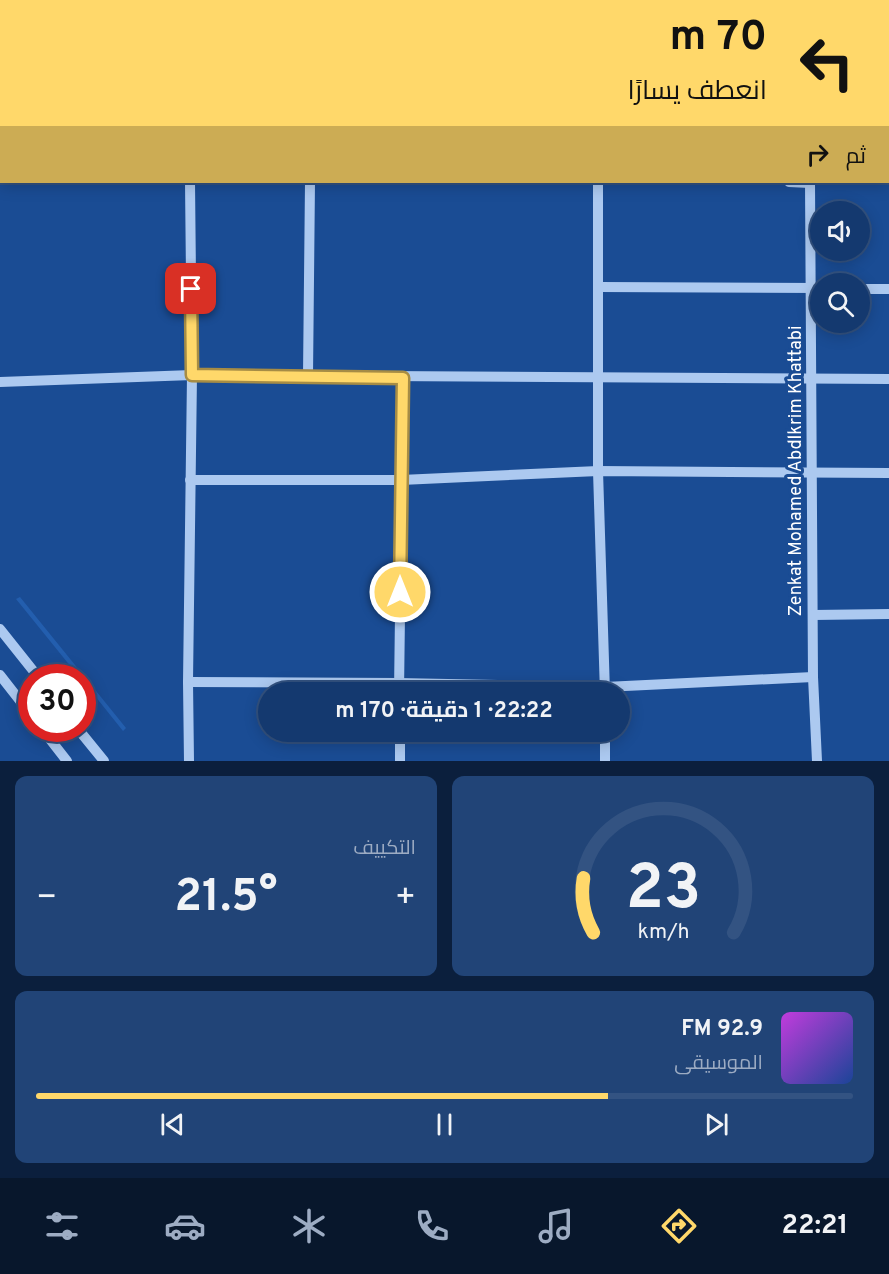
<!DOCTYPE html>
<html lang="ar">
<head>
<meta charset="utf-8">
<style>
	body { margin:0; font-family:Overpass,Cairo,sans-serif; background:#214477; color:#f1f3f6; direction:rtl; height:100vh; display:flex; flex-direction:column; font-size:22px; white-space:nowrap }
	* { box-sizing:border-box; margin:0 }
	p { font-size:20px; color:#9dacc3 }
	.icon { flex:none; width:33px; height:33px; fill:none; stroke:currentColor; stroke-width:2; stroke-linecap:round; stroke-linejoin:round }
	.map { position:relative; height:761px; overflow:hidden; direction:ltr }
	.sheet { display:flex; flex-direction:column; gap:15px; padding:15px; background:#0b1f3d; flex:1 }
	.sheet>* { flex:none }
	.banner { position:absolute; left:0px; top:0px; width:890px; height:183px; box-shadow:0 3px 15px #0003,0 0 0 2px #335382; direction:rtl; background:#ffd86a; color:#111; overflow:hidden }
	.tools { position:absolute; left:810px; top:201px; display:grid; gap:12px }
	.tools a { display:grid; place-items:center; width:60px; height:60px; border-radius:50%; background:#14396f; box-shadow:0 3px 15px #0003,0 0 0 2px #335382; font-size:30px }
	.speed { position:absolute; left:18px; top:664px; display:flex; gap:12px; font-size:30px; font-weight:700; text-align:center }
	.speed>* { display:grid; place-content:center; width:78px; height:78px; border-radius:50%; background:#14396f; box-shadow:0 3px 15px #0003,0 0 0 2px #335382; line-height:1 }
	.speed .limit { border:9px solid #d22; background:#fff; color:#111 }
	.pin { position:absolute; display:grid; place-items:center; width:51px; height:51px; color:#fff; margin:-26px; border-radius:12px; box-shadow:0 3px 9px #0006 }
	.me { position:absolute; width:66px; margin:-33px; rotate:0deg; stroke-linejoin:round; filter:drop-shadow(0 0 4px #0008) }
	.turn { display:flex; align-items:center; gap:21px; height:126px; padding:0 24px; font-size:27px }
	.turn .icon { width:78px; height:78px; stroke-width:2.5 }
	.turn b { display:block; font-size:42px; line-height:51px }
	.then { display:flex; align-items:center; height:57px; padding:0 24px; background:#0003; gap:12px; font-size:22px }
	.big { font-size:45px; font-weight:700; line-height:1.1 }
	.sheet .tile { flex:1; display:flex; flex-direction:column; justify-content:center; gap:9px; min-width:0; padding:0 21px; border-radius:12px; background:#214477 }
	.sheet .dial { align-items:center; gap:0 }
	.dial svg { height:156px; overflow:visible; fill:none; stroke:#335382; stroke-width:7; stroke-linecap:round; text-anchor:middle }
	.dial text { fill:#f1f3f6; stroke:none }
	.song { display:flex; align-items:center; gap:18px }
	.cover { width:72px; height:72px; border-radius:9px; background:linear-gradient(135deg,hsl(290 70% 55%),hsl(220 70% 35%)) }
	.played { height:6px; border-radius:3px; background:linear-gradient(90deg,#ffd86a 70%,#335382 70%) }
	.keys { display:flex; justify-content:space-around; direction:ltr }
	.heat { display:flex; justify-content:space-between; align-items:center; font-size:33px; direction:ltr }
	.sheet .tiles { flex:1; display:grid; gap:15px; grid-template-columns:1fr 1fr }
	.tile:last-child { grid-column:span 2 }
	.trip { position:absolute; left:258px; top:682px; width:372px; height:60px; border-radius:30px; background:#14396f; box-shadow:0 3px 15px #0003,0 0 0 2px #335382; font-weight:700; line-height:60px; text-align:center; direction:rtl }
	.menu { display:flex; height:96px; justify-content:space-around; align-items:center; background:#08172c; color:#9dacc3 }
	.menu .icon { width:42px; height:42px }
	.menu .current { color:#ffd86a }
	.menu b { font-size:27px; color:#f1f3f6 }
	.map>svg:first-child { display:block }
	.green { fill:#235eae }
	.lines { fill:none; stroke-linecap:round; stroke-linejoin:round }
	.minor { stroke:#acc9f0; stroke-width:10 }
	.route-casing { stroke:#a68c45; stroke-width:15 }
	.route { stroke:#ffd86a; stroke-width:10 }
	.labels { text-anchor:middle; stroke-width:6; stroke-linejoin:round; paint-order:stroke }
	.street-label { font-size:18px; fill:#fff; stroke:#1a4c94 }
</style>
</head>
<body>
<div class="map">
<svg width="889" height="761" viewBox="0 0 889 761">
	<rect width="100%" height="100%" fill="#1a4c94"/>
	<path class="green" d="M20,597L126,728L123,731L83,681L82,678H80L16,599Z"/>
	<g class="lines">
		<g class="minor">
			<path d="M597,0V2"/>
			<path d="M741,0L744,2"/>
			<path d="M802,0L803,2"/>
			<path d="M238,2L242,0"/>
			<path d="M0,87L2,86"/>
			<path d="M888,93H889"/>
			<path d="M0,163H2"/>
			<path d="M598,182V471L605,693"/>
			<path d="M789,182L810,183"/>
			<path d="M810,182L813,677L817,761"/>
			<path d="M599,287L820,288"/>
			<path d="M860,289H889"/>
			<path d="M308,376L310,182"/>
			<path d="M0,382L192,375L889,379"/>
			<path d="M190,480H401L598,471L889,473"/>
			<path d="M813,615L889,614"/>
			<path d="M0,629L39,678"/>
			<path d="M0,675L32,716"/>
			<path d="M188,682L399,683L605,687L813,677"/>
			<path d="M399,693L403,378"/>
			<path d="M42,729L67,761"/>
			<path d="M78,729L104,761"/>
			<path d="M400,732V761"/>
			<path d="M189,761L188,682L192,375L190,182"/>
			<path d="M605,761V732"/>
		</g>
	</g>
	<g class="lines">
		<defs>
			<path id="route" d="M191,289L192,375L403,378L400,592"/>
		</defs>
		<use href="#route" class="route-casing"/>
		<use href="#route" class="route"/>
	</g>
	<g class="labels">
		<g class="street-label">
			<text transform="translate(795 471) rotate(-90)" y="6">Zenkat Mohamed Abdlkrim Khattabi</text>
		</g>
	</g>
</svg>
<div class="tools">
<a><svg class="icon" aria-label="sound" viewBox="0 0 24 24"><path d="M4 9h4l5-4v14l-5-4H4zM17 9q2 3 0 6"/></svg></a>
<a><svg class="icon" aria-label="search" viewBox="0 0 24 24"><circle cx="10" cy="10" r="6"/><path d="M15 15l6 6"/></svg></a>
</div>
<div class="speed"><div class="limit">30</div></div>
<div class="pin" style="left:191px;top:289px;background:#d93025"><svg class="icon" aria-label="arrive" viewBox="0 0 24 24"><path d="M6 21V4h12l-3 4 3 4H6"/></svg></div>
<svg class="me" style="left:400px;top:592px" viewBox="-20 -20 40 40"><circle r="17" fill="#ffd86a" stroke="#fff" stroke-width="3"/><path d="M0-11L8 9 0 5-8 9z" fill="#fff"/></svg>
<div class="trip">22:22 · 1 دقيقة · 170 m</div>
<div class="banner">
<div class="turn"><svg class="icon" aria-label="left" viewBox="0 0 24 24"><path d="M17 20v-9H6M10 6l-5 5 5 5"/></svg><div><b>70 m</b>انعطف يسارًا</div></div>
<div class="then">ثم<svg class="icon" aria-label="right" viewBox="0 0 24 24"><path d="M7 20v-9h11M14 6l5 5-5 5"/></svg></div>
</div>
</div>
<section class="sheet">
<div class="tiles">
<div class="tile dial"><svg viewBox="0 0 100 80">
<path d="M14 69A42 42 0 1 1 86 69"/>
<path d="M14 69A42 42 0 0 1 9 41" stroke="#ffd86a"/>
<text x="50" y="56" font-size="32" font-weight="700">23</text>
<text x="50" y="72" font-size="11">km/h</text>
</svg></div>
<div class="tile"><p>التكييف</p>
<div class="heat"><a>−</a><b class="big">21.5°</b><a>+</a></div>
</div>
<div class="tile">
<div class="song"><i class="cover"></i><div><b>92.9 FM</b><p>الموسيقى</p></div></div>
<div class="played"></div>
<div class="keys"><svg class="icon" aria-label="previous" viewBox="0 0 24 24"><path d="M18 5L8 12l10 7zM5 5v14"/></svg><svg class="icon" aria-label="pause" viewBox="0 0 24 24"><path d="M8 5v14M16 5v14"/></svg><svg class="icon" aria-label="next" viewBox="0 0 24 24"><path d="M6 5l10 7-10 7zM19 5v14"/></svg></div>
</div>
</div>
</section>
<nav class="menu">
<b>22:21</b>
<svg class="icon current" aria-label="directions" viewBox="0 0 24 24"><path d="M12 3l9 9-9 9-9-9zM9 14v-3h6M13 9l2 2-2 2"/></svg>
<svg class="icon" aria-label="music" viewBox="0 0 24 24"><path d="M9 18V5l10-2v13"/><circle cx="6" cy="18" r="3"/><circle cx="16" cy="16" r="3"/></svg>
<svg class="icon" aria-label="phone" viewBox="0 0 24 24"><path d="M5 4h4l2 5-3 2q2 4 5 5l2-3 5 2v4C11 20 4 13 5 4z"/></svg>
<svg class="icon" aria-label="climate" viewBox="0 0 24 24"><path d="M12 3v18M4 7l16 10M4 17L20 7"/></svg>
<svg class="icon" aria-label="car" viewBox="0 0 24 24"><path d="M5 17H2v-5l4-1 3-4h7l3 4 3 1v5h-3M9 17h6M6 11h13"/><circle cx="7" cy="17" r="2"/><circle cx="17" cy="17" r="2"/></svg>
<svg class="icon" aria-label="filters" viewBox="0 0 24 24"><path d="M4 7h16M4 17h16"/><circle cx="9" cy="7" r="2"/><circle cx="15" cy="17" r="2"/></svg>
</nav>
</body>
</html>
